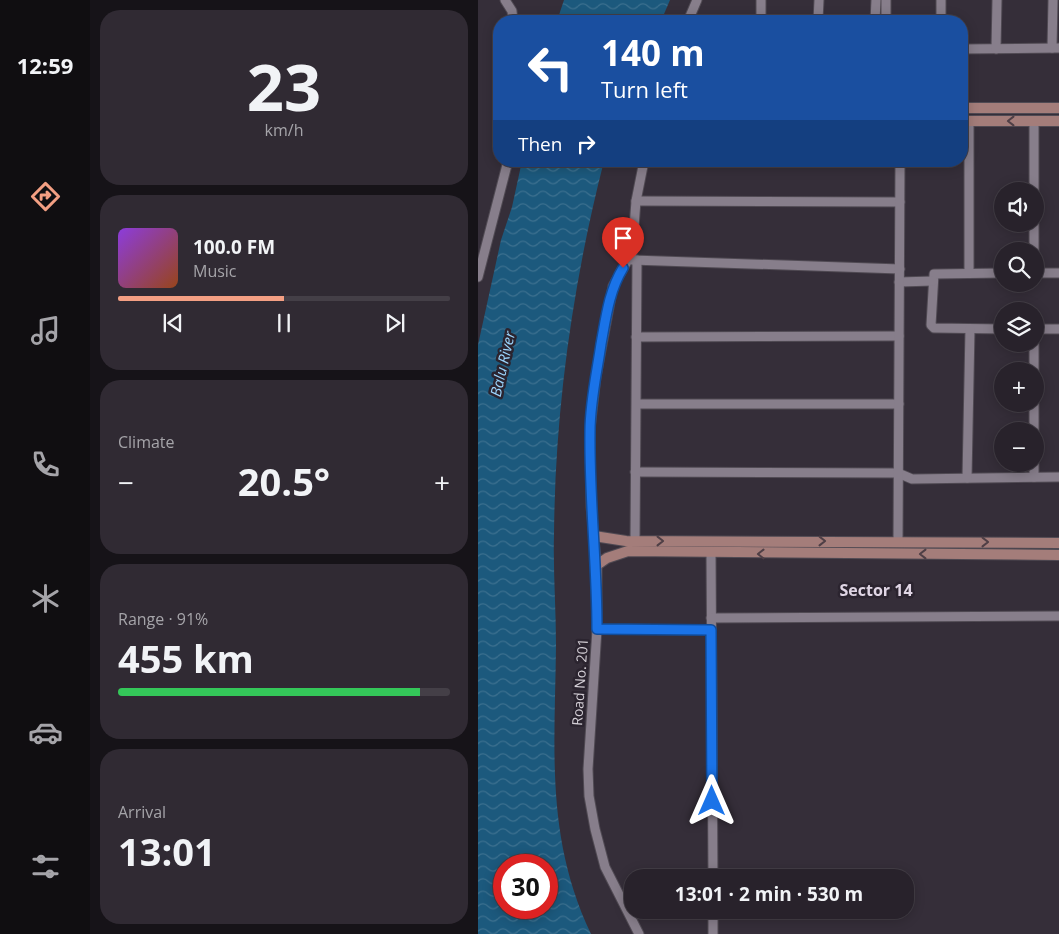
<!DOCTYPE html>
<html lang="en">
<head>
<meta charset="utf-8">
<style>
	body { margin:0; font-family:"Open Sans",sans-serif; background:#302a33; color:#f1f3f6; height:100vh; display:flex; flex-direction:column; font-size:19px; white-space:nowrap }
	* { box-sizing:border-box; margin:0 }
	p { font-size:16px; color:#a5a4a9 }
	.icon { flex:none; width:28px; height:28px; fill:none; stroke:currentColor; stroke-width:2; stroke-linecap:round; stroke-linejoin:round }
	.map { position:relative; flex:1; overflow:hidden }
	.side { display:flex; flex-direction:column; gap:10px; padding:10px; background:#161318; width:388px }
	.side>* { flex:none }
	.banner { position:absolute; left:15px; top:15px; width:475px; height:152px; border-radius:20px; box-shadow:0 2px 12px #0003,0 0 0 1px #443f47; background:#1a4fa0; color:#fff; overflow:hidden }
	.tools { position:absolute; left:516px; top:182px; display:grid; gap:10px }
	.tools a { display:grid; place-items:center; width:50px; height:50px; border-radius:50%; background:#28222b; box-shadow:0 2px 12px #0003,0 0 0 1px #443f47; font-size:25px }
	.speed { position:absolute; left:15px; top:854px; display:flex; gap:10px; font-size:25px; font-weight:700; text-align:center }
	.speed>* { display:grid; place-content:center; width:65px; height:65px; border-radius:50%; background:#28222b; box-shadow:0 2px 12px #0003,0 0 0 1px #443f47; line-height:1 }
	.speed .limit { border:8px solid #d22; background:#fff; color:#111 }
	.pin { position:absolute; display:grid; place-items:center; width:42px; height:42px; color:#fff; margin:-51px -21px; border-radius:50% 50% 50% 0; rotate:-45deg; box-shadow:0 0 5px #0007 }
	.pin .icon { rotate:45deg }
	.me { position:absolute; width:55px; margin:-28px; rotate:0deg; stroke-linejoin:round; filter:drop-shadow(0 0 4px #0008) }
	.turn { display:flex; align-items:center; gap:18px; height:105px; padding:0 25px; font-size:22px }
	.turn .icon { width:65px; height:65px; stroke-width:2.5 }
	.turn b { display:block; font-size:35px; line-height:42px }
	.then { display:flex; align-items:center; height:48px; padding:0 25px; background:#0003; gap:10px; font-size:19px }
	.big { font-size:38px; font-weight:700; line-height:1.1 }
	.side .tile { flex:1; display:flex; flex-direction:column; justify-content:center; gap:8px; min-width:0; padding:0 18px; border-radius:20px; background:#302a33 }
	.side .dial { align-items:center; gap:0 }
	.dial b { font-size:65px; line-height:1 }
	.song { display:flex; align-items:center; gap:15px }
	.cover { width:60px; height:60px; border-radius:8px; background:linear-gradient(135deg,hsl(270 70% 55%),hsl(20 70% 35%)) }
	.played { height:5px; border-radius:2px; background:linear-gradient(90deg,#f39f83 50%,#443f47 50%) }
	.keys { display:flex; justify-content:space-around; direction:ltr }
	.heat { display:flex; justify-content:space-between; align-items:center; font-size:28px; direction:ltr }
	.charge { height:8px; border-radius:4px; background:linear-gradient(90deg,#34c759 91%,#443f47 0) }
	.trip { position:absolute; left:146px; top:869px; width:290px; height:50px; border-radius:20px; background:#28222b; box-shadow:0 2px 12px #0003,0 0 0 1px #443f47; font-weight:700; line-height:50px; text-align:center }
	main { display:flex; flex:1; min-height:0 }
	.tab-bar { display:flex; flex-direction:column; width:90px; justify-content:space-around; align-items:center; background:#100e11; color:#a5a4a9 }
	.tab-bar .icon { width:35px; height:35px }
	.tab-bar .on { color:#f39f83 }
	.tab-bar b { font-size:22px; color:#f1f3f6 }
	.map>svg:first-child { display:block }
	.water { fill:url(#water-waves); fill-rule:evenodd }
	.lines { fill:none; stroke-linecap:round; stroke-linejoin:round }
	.street-casing { stroke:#504a53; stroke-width:11 }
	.secondary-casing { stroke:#504a53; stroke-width:12 }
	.street { stroke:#877e8b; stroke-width:9 }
	.secondary { stroke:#a47d7a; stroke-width:10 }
	.oneway { stroke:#4f3f46 }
	.route-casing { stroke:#114b97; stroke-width:12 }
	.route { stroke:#1a73e8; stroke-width:9 }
	.labels { text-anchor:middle; stroke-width:5; stroke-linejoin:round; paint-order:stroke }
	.street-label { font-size:14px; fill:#d4cfd6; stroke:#2b242f }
	.water-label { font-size:15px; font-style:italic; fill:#9bd5fd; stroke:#2b242f }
	.quarter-label { font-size:16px; font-weight:bold; fill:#e0d6e5; stroke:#2b242f }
</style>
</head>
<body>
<main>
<nav class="tab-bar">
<b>12:59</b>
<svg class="icon on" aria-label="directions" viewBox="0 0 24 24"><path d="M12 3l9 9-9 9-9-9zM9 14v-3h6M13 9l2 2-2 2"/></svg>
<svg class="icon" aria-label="music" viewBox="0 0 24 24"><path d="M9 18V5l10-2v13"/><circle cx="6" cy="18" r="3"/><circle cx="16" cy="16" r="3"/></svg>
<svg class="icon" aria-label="phone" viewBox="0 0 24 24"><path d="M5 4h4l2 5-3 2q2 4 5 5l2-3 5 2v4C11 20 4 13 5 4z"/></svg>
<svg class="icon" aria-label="climate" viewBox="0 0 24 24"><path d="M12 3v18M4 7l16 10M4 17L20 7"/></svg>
<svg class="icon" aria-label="car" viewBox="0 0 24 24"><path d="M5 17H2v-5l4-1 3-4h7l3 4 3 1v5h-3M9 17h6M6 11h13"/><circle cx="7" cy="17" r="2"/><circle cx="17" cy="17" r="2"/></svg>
<svg class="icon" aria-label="filters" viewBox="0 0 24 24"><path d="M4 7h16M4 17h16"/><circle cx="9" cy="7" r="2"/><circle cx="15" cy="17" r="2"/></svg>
</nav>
<section class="side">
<div class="tile dial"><b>23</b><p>km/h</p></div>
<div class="tile">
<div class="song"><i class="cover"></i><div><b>100.0 FM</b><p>Music</p></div></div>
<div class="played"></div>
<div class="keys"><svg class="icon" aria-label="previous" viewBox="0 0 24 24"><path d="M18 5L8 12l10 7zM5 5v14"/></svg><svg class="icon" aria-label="pause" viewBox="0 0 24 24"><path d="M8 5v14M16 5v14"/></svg><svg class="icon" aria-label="next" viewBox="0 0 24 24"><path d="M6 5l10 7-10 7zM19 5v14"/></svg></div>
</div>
<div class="tile"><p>Climate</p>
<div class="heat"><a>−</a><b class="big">20.5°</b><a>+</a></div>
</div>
<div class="tile"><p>Range · 91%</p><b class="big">455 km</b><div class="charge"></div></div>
<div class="tile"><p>Arrival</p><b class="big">13:01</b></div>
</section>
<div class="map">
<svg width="582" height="934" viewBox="0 0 582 934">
	<defs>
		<pattern id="water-waves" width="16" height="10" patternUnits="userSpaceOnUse" patternTransform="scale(1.25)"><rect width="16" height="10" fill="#1c597d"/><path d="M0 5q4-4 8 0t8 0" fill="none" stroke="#3c708f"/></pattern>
	</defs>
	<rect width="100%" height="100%" fill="#352e39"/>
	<g class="water">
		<path d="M86,0H192L183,21H79Z"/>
		<path d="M44,161H126C95,282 77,409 76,535C75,571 78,608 78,645C77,748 67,837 113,934H0V345L23,240L34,207ZM26,865H69V908H26Z"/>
	</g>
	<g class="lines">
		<defs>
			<g id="street">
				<path d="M27,0L34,11L35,21"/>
				<path d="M463,0V21"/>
				<path d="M210,21L219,0"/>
				<path d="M283,21V0"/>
				<path d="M340,21L341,0"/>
				<path d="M397,21L398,0"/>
				<path d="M408,21V0"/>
				<path d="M574,48L575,0"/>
				<path d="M484,49L582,48"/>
				<path d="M518,49L519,0"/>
				<path d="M556,191V121"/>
				<path d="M158,201L422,202"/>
				<path d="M556,251V224"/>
				<path d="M154,260L422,269"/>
				<path d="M491,272V121"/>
				<path d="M525,273L456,274L453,325L456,328L525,329"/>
				<path d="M558,273H582"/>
				<path d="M0,277L30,161"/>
				<path d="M421,282L455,281"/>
				<path d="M558,329H582"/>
				<path d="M158,337L421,336"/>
				<path d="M556,344V371"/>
				<path d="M159,404H421"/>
				<path d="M556,404V431"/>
				<path d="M556,464V477"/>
				<path d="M157,472L420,473L434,479L582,477"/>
				<path d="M489,478L492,329"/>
				<path d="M157,541L159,260"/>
				<path d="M420,542L422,161"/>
				<path d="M233,553L235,878"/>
				<path d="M233,618L582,616"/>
				<path d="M119,629L233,630"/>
				<path d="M235,910V934"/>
				<path d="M161,934L127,867L117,829L111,796L110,769L119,629V569L113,507L112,429L118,377L135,286L154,253L158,201L166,161"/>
			</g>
			<g id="secondary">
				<path d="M484,108H582"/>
				<path d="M484,121H582"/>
				<path d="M116,536L148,541L582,543"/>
				<path d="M119,565L129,558L150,551L582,555"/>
			</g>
		</defs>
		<use href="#street" class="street-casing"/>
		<use href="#secondary" class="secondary-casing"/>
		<use href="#street" class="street"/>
		<use href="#secondary" class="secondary"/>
	</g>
	<defs><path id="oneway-chevron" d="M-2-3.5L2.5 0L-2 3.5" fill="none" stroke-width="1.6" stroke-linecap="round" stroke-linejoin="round" transform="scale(1.25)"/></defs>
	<g class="oneway">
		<use href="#oneway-chevron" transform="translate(533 121) rotate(-180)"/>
		<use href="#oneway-chevron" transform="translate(182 541)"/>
		<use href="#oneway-chevron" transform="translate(344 541)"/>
		<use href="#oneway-chevron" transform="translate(507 542)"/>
		<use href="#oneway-chevron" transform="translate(283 554) rotate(-180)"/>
		<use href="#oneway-chevron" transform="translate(445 554) rotate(-180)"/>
	</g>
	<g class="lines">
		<defs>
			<path id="route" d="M145,268C131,291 128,317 123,344C119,372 112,402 112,431C111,497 119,563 119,629L233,630L234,801"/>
		</defs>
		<use href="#route" class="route-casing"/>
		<use href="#route" class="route"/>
	</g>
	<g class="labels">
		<g class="street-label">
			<text transform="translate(102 682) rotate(-86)" y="5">Road No. 201</text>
		</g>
		<g class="water-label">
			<text transform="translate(25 364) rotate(-77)" y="5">Balu River</text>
		</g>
		<g class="quarter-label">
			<text x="398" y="596">Sector 14</text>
		</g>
	</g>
</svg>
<div class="tools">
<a><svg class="icon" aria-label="sound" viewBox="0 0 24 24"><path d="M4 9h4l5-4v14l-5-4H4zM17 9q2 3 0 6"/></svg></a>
<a><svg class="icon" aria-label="search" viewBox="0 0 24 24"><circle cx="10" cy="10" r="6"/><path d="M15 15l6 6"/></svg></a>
<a><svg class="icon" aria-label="layers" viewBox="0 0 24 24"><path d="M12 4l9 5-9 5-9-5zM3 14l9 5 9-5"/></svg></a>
<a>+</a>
<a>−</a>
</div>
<div class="speed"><div class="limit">30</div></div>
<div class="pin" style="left:145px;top:268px;background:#d93025"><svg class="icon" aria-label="arrive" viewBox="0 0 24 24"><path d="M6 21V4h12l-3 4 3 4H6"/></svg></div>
<svg class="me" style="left:234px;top:801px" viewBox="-20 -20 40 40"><path d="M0-17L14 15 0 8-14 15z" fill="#1a73e8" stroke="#fff" stroke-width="4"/></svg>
<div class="trip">13:01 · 2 min · 530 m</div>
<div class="banner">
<div class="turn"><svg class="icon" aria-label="left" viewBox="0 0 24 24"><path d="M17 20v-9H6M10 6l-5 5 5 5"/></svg><div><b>140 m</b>Turn left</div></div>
<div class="then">Then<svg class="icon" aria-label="right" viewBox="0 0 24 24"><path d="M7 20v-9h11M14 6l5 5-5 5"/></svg></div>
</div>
</div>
</main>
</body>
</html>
